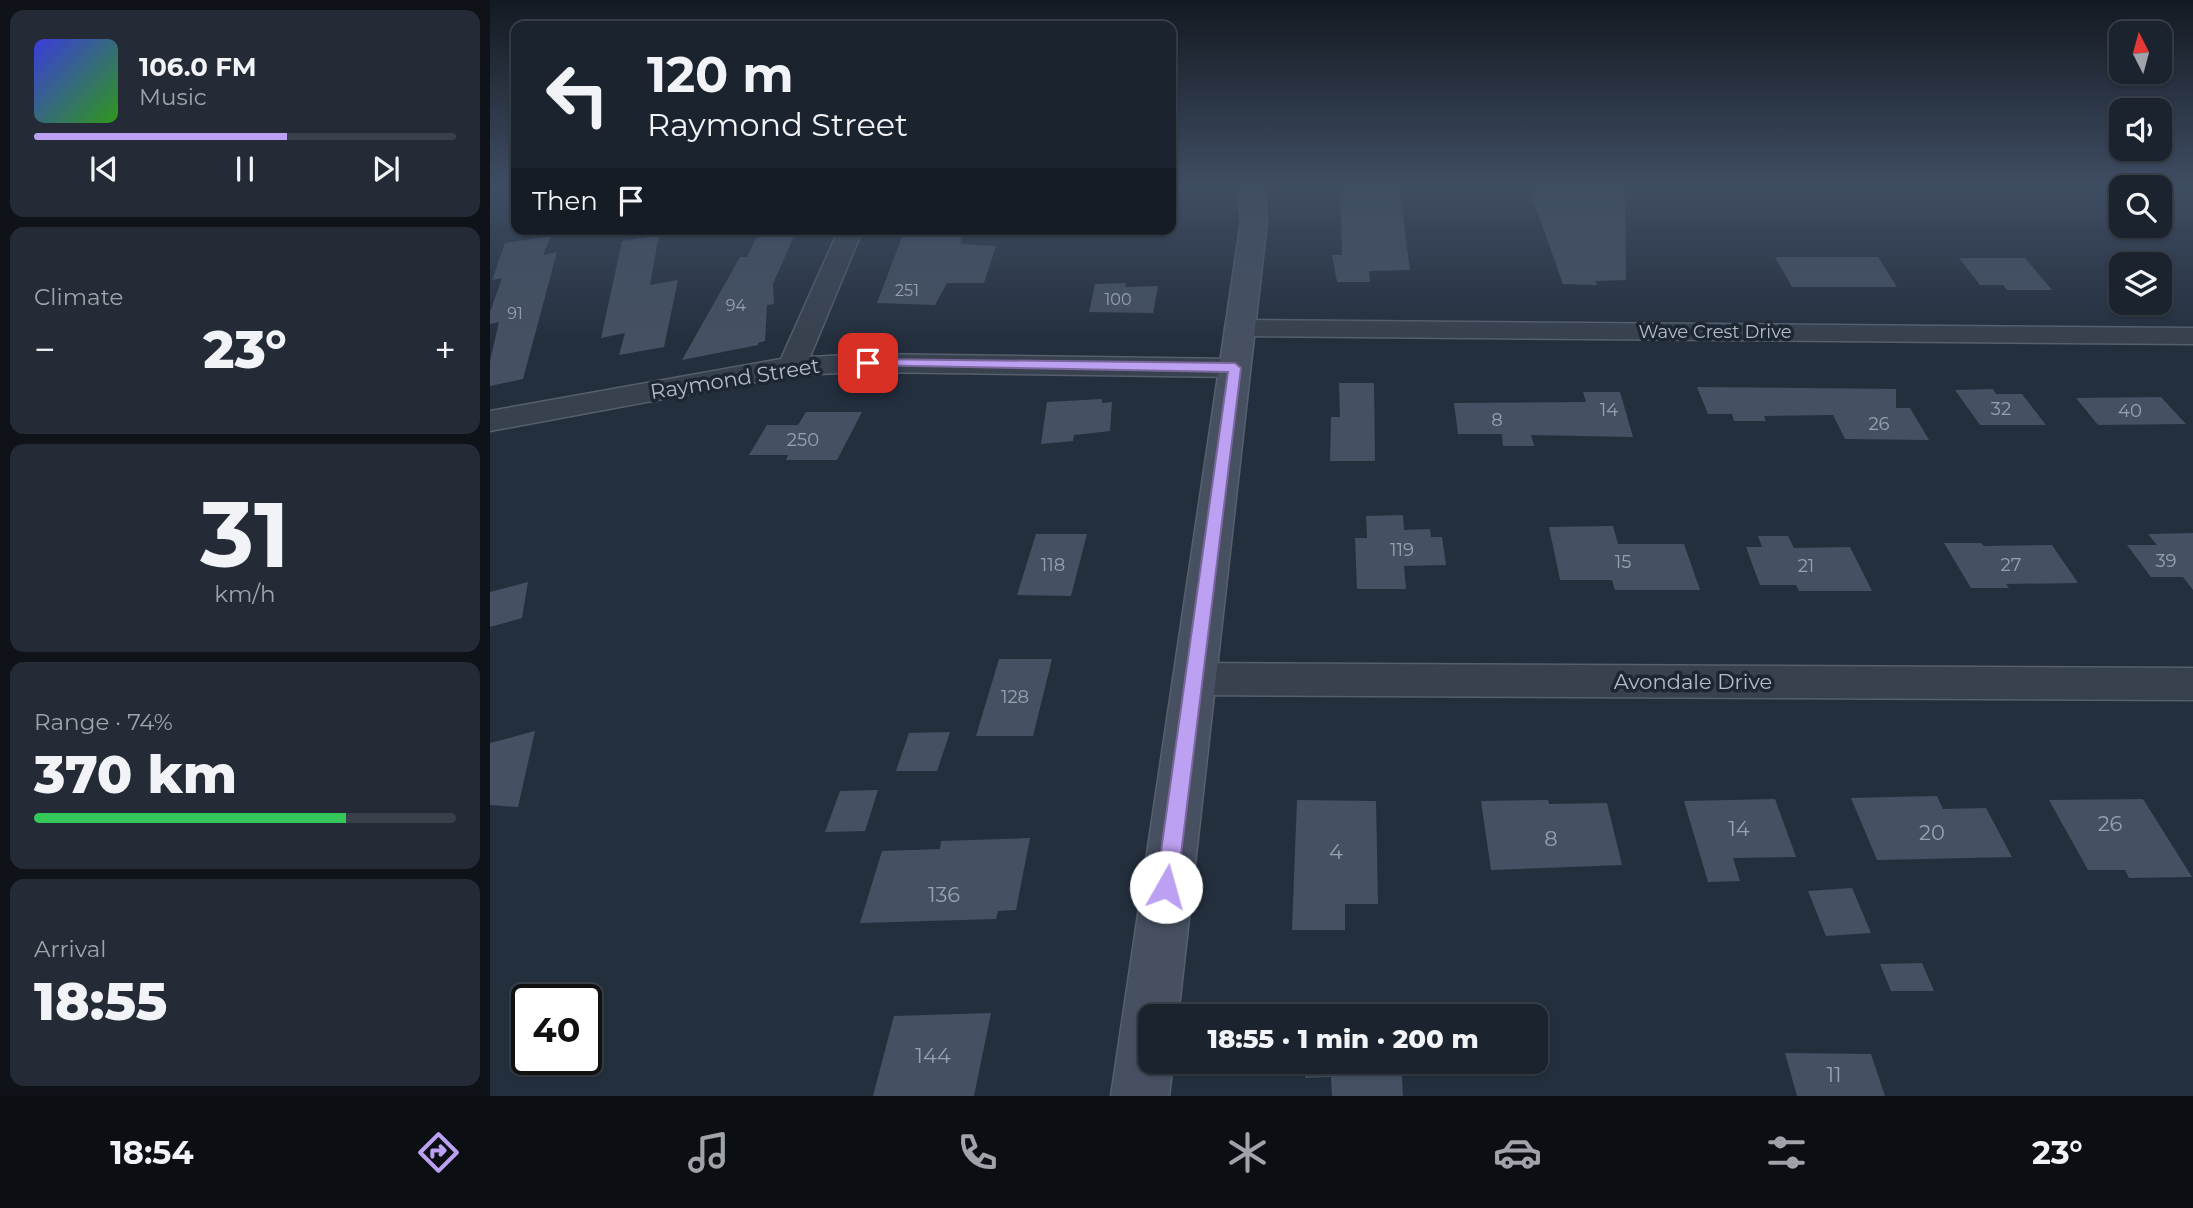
<!DOCTYPE html>
<html lang="en">
<head>
<meta charset="utf-8">
<style>
	body { margin:0; font-family:Montserrat,sans-serif; background:#242b36; color:#f1f3f6; height:100vh; display:flex; flex-direction:column; font-size:26px; white-space:nowrap }
	* { box-sizing:border-box; margin:0 }
	p { font-size:23px; color:#a0a4aa }
	.icon { flex:none; width:38px; height:38px; fill:none; stroke:currentColor; stroke-width:2; stroke-linecap:round; stroke-linejoin:round }
	.map { position:relative; flex:1; overflow:hidden }
	.details { display:flex; flex-direction:column; gap:10px; padding:10px; background:#0f1319; width:490px }
	.details>* { flex:none }
	.guide { position:absolute; left:21px; top:21px; width:665px; height:214px; border-radius:14px; box-shadow:0 2px 5px #0004,0 0 0 2px #39404a; background:#1b232e; color:#f1f3f6; overflow:hidden }
	.needle { width:46px; rotate:354deg }
	.fabs { position:absolute; left:1619px; top:21px; display:grid; gap:14px }
	.fabs a { display:grid; place-items:center; width:63px; height:63px; border-radius:14px; background:#1b232e; box-shadow:0 2px 5px #0004,0 0 0 2px #39404a; font-size:35px }
	.speed { position:absolute; left:21px; top:984px; display:flex; gap:14px; font-size:35px; font-weight:700; text-align:center }
	.speed>* { display:grid; place-content:center; width:91px; height:91px; border-radius:50%; background:#1b232e; box-shadow:0 2px 5px #0004,0 0 0 2px #39404a; line-height:1 }
	.speed .limit { border:4px solid #111; border-radius:10px; background:#fff; color:#111 }
	.pin { position:absolute; display:grid; place-items:center; width:60px; height:60px; color:#fff; margin:-30px; border-radius:14px; box-shadow:0 4px 10px #0006 }
	.me { position:absolute; width:77px; margin:-38px; rotate:7deg; stroke-linejoin:round; filter:drop-shadow(0 0 5px #0008) }
	.turn { display:flex; align-items:center; gap:24px; height:147px; padding:0 21px; font-size:32px }
	.turn .icon { width:91px; height:91px; stroke-width:2.5 }
	.turn b { display:block; font-size:49px; line-height:60px }
	.then { display:flex; align-items:center; height:66px; padding:0 21px; background:#0003; gap:14px; font-size:26px }
	.big { font-size:52px; font-weight:800; line-height:1.1 }
	.details .widget { flex:1; display:flex; flex-direction:column; justify-content:center; gap:10px; min-width:0; padding:0 24px; border-radius:14px; background:#242b36 }
	.details .dial { align-items:center; gap:0 }
	.dial b { font-size:91px; line-height:1 }
	.song { display:flex; align-items:center; gap:21px }
	.cover { width:84px; height:84px; border-radius:10px; background:linear-gradient(135deg,hsl(240 70% 55%),hsl(110 70% 35%)) }
	.played { height:7px; border-radius:4px; background:linear-gradient(90deg,#bca0f2 60%,#39404a 60%) }
	.keys { display:flex; justify-content:space-around; direction:ltr }
	.heat { display:flex; justify-content:space-between; align-items:center; font-size:38px; direction:ltr }
	.charge { height:10px; border-radius:5px; background:linear-gradient(90deg,#34c759 74%,#39404a 0) }
	.trip { position:absolute; left:648px; top:1004px; width:410px; height:70px; border-radius:14px; background:#1b232e; box-shadow:0 2px 5px #0004,0 0 0 2px #39404a; font-weight:800; line-height:70px; text-align:center }
	.dock { display:flex; height:112px; justify-content:space-around; align-items:center; background:#0b0e12; color:#a0a4aa }
	.dock .icon { width:49px; height:49px }
	.dock .selected { color:#bca0f2 }
	.dock b { font-size:32px; color:#f1f3f6 }
	main { display:flex; flex:1; min-height:0 }
	.map>svg:first-child { display:block }
	.building { fill:#455162 }
	.lines { fill:none; stroke-linecap:round; stroke-linejoin:round }
	.street-casing { stroke:#565f6c; stroke-width:3 }
	.secondary-casing { stroke:#565f6c; stroke-width:3 }
	.street { fill:#38414e; fill-rule:evenodd }
	.secondary { fill:#465061; fill-rule:evenodd }
	.route { fill:#bca0f2; stroke:#7a689d; stroke-width:2 }
	.labels { text-anchor:middle; stroke-width:7; stroke-linejoin:round; paint-order:stroke }
	.far-number-label { font-size:16px; fill:#98a1af }
	.far-street-label { font-size:18px; fill:#b4bcc9; stroke:#1d2633 }
	.number-label { font-size:18px; fill:#98a1af }
	.street-label { font-size:21px; fill:#b4bcc9; stroke:#1d2633 }
	.near-number-label { font-size:21px; fill:#98a1af }
</style>
</head>
<body>
<main>
<section class="details">
<div class="widget">
<div class="song"><i class="cover"></i><div><b>106.0 FM</b><p>Music</p></div></div>
<div class="played"></div>
<div class="keys"><svg class="icon" aria-label="previous" viewBox="0 0 24 24"><path d="M18 5L8 12l10 7zM5 5v14"/></svg><svg class="icon" aria-label="pause" viewBox="0 0 24 24"><path d="M8 5v14M16 5v14"/></svg><svg class="icon" aria-label="next" viewBox="0 0 24 24"><path d="M6 5l10 7-10 7zM19 5v14"/></svg></div>
</div>
<div class="widget"><p>Climate</p>
<div class="heat"><a>−</a><b class="big">23°</b><a>+</a></div>
</div>
<div class="widget dial"><b>31</b><p>km/h</p></div>
<div class="widget"><p>Range · 74%</p><b class="big">370 km</b><div class="charge"></div></div>
<div class="widget"><p>Arrival</p><b class="big">18:55</b></div>
</section>
<div class="map">
<svg width="1703" height="1096" viewBox="0 0 1703 1096">
	<rect width="100%" height="100%" fill="#242f3e"/>
	<g class="building">
		<path d="M850,186H909L920,270L879,271L880,282H847L842,255H852Z"/>
		<path d="M1038,186H1135L1136,280L1105,281L1107,285L1073,284Z"/>
		<path d="M271,229H307L283,284L284,304L277,305L275,341L268,343V345L192,360L250,257H257Z"/>
		<path d="M415,229H475L470,244L506,246L494,283H457L445,305L387,303Z"/>
		<path d="M169,235L160,285L188,280L174,347L129,355L135,333L111,338L132,241Z"/>
		<path d="M61,236L53,255L67,252L33,379L0,386V361L9,322L0,324V312L12,278L2,280L15,243Z"/>
		<path d="M1285,257H1388L1407,287H1302Z"/>
		<path d="M1469,258H1535L1562,290H1517L1513,285H1490Z"/>
		<path d="M636,283L635,287L668,286L663,313L599,312L605,284Z"/>
		<path d="M849,383H884L885,461H840L841,417H850Z"/>
		<path d="M1207,387L1406,389V408H1420L1439,440L1355,439L1343,415L1274,416L1276,421H1244L1242,414H1218Z"/>
		<path d="M1503,389L1506,394H1532L1556,425H1490L1465,390Z"/>
		<path d="M1093,392H1130L1143,437L1041,435L1044,446H1013L1012,434H968L964,403L1096,402Z"/>
		<path d="M1671,397L1696,424L1608,425L1586,398Z"/>
		<path d="M612,399V403L622,402L620,431L584,435L583,441L551,444L557,402Z"/>
		<path d="M316,412H372L347,460H296L298,455H259L277,425H308Z"/>
		<path d="M913,515L914,530L940,529L941,537H952L956,565L914,566L916,589H867L865,538H877L876,516Z"/>
		<path d="M1123,526L1128,544H1194L1210,590H1125L1122,580H1070L1059,527Z"/>
		<path d="M1703,533V590L1693,577H1661L1637,545H1667L1658,534Z"/>
		<path d="M546,534H597L581,596L527,595Z"/>
		<path d="M1268,536H1298L1304,548L1360,547L1382,591H1309L1306,585H1270L1256,547H1272Z"/>
		<path d="M1454,543H1491L1494,546L1562,545L1588,583L1516,584L1519,588H1481Z"/>
		<path d="M38,582L32,618L0,627V592Z"/>
		<path d="M509,659H562L543,736H486Z"/>
		<path d="M45,731L28,807L0,805V743Z"/>
		<path d="M460,732L447,771H406L419,733Z"/>
		<path d="M388,790L375,831L335,832L350,791Z"/>
		<path d="M1447,796L1453,809L1496,808L1522,857L1387,860L1361,798Z"/>
		<path d="M1285,799L1306,857L1243,858L1250,881L1218,882L1194,801Z"/>
		<path d="M1653,799L1702,877L1639,878L1635,870H1598L1559,800Z"/>
		<path d="M807,800L886,801L888,904H855V930H802Z"/>
		<path d="M1058,800L1059,804L1117,803L1132,865L1001,870L991,801Z"/>
		<path d="M540,838L526,910L508,911L506,919L370,923L392,851L450,849L451,841Z"/>
		<path d="M1362,888L1381,933L1336,936L1318,891Z"/>
		<path d="M1432,963L1444,991H1401L1390,964Z"/>
		<path d="M908,1012L909,1017H815V1014Z"/>
		<path d="M501,1013L484,1096H383L404,1016Z"/>
		<path d="M1295,1053L1381,1054L1395,1096H1307Z"/>
		<path d="M815,1062H911L913,1096H842L841,1077L815,1078Z"/>
	</g>
	<g class="lines">
		<defs>
			<g id="street">
				<path d="M349,229H373L320,357L378,354L745,359L755,362L759,368L755,374L745,377L378,372L302,375L0,431V411L291,359Z"/>
				<path d="M748,320L1703,328V344L748,336L739,334L735,328L739,322Z"/>
				<path d="M702,663L1703,668V700L702,695L689,690L683,679L689,668Z"/>
			</g>
			<path id="secondary" d="M748,186H774L777,221L688,1017H660V1062H683L679,1096H621L751,221Z"/>
		</defs>
		<use href="#street" class="street-casing"/>
		<use href="#secondary" class="secondary-casing"/>
		<use href="#street" class="street"/>
		<use href="#secondary" class="secondary"/>
	</g>
	<linearGradient id="sky" x2="0" y2="1"><stop stop-color="#141a22"/><stop offset="0.55" stop-color="#3f4d63"/><stop offset="1" stop-color="#3f4d63" stop-opacity="0"/></linearGradient>
	<rect width="1703" height="340" fill="url(#sky)"/>
	<path class="route" d="M378,359L745,363L751,368L687,887L684,894L676,898L669,894L666,887L738,372L373,365L371,363Z"/>
	<g class="labels">
		<g class="far-number-label">
			<text x="417" y="296">251</text>
			<text x="628" y="305">100</text>
			<text x="246" y="311">94</text>
			<text x="25" y="319">91</text>
		</g>
		<g class="far-street-label">
			<text x="1225" y="338">Wave Crest Drive</text>
		</g>
		<g class="number-label">
			<text x="1511" y="415">32</text>
			<text x="1119" y="416">14</text>
			<text x="1640" y="417">40</text>
			<text x="1007" y="426">8</text>
			<text x="1389" y="430">26</text>
			<text x="313" y="446">250</text>
			<text x="912" y="556">119</text>
			<text x="1676" y="567">39</text>
			<text x="1133" y="568">15</text>
			<text x="563" y="571">118</text>
			<text x="1521" y="571">27</text>
			<text x="1316" y="572">21</text>
			<text x="525" y="703">128</text>
		</g>
		<g class="street-label">
			<text transform="translate(245 379) rotate(-9)" y="7">Raymond Street</text>
			<text x="1203" y="689">Avondale Drive</text>
		</g>
		<g class="near-number-label">
			<text x="1620" y="831">26</text>
			<text x="1249" y="836">14</text>
			<text x="1442" y="840">20</text>
			<text x="1061" y="846">8</text>
			<text x="846" y="859">4</text>
			<text x="454" y="902">136</text>
			<text x="443" y="1063">144</text>
			<text x="1344" y="1082">11</text>
		</g>
	</g>
</svg>
<div class="fabs">
<a><svg class="needle" viewBox="-14 -14 28 28"><path d="M0-13l5 13h-10z" fill="#e53935"/><path d="M0 13l5-13h-10z" fill="#a0a4aa"/></svg></a>
<a><svg class="icon" aria-label="sound" viewBox="0 0 24 24"><path d="M4 9h4l5-4v14l-5-4H4zM17 9q2 3 0 6"/></svg></a>
<a><svg class="icon" aria-label="search" viewBox="0 0 24 24"><circle cx="10" cy="10" r="6"/><path d="M15 15l6 6"/></svg></a>
<a><svg class="icon" aria-label="layers" viewBox="0 0 24 24"><path d="M12 4l9 5-9 5-9-5zM3 14l9 5 9-5"/></svg></a>
</div>
<div class="speed"><div class="limit">40</div></div>
<div class="pin" style="left:378px;top:363px;background:#d93025"><svg class="icon" aria-label="arrive" viewBox="0 0 24 24"><path d="M6 21V4h12l-3 4 3 4H6"/></svg></div>
<svg class="me" style="left:676px;top:887px" viewBox="-20 -20 40 40"><circle r="19" fill="#fff"/><path d="M0-13L10 11 0 6-10 11z" fill="#bca0f2"/></svg>
<div class="trip">18:55 · 1 min · 200 m</div>
<div class="guide">
<div class="turn"><svg class="icon" aria-label="left" viewBox="0 0 24 24"><path d="M17 20v-9H6M10 6l-5 5 5 5"/></svg><div><b>120 m</b>Raymond Street</div></div>
<div class="then">Then<svg class="icon" aria-label="arrive" viewBox="0 0 24 24"><path d="M6 21V4h12l-3 4 3 4H6"/></svg></div>
</div>
</div>
</main>
<nav class="dock">
<b>18:54</b>
<svg class="icon selected" aria-label="directions" viewBox="0 0 24 24"><path d="M12 3l9 9-9 9-9-9zM9 14v-3h6M13 9l2 2-2 2"/></svg>
<svg class="icon" aria-label="music" viewBox="0 0 24 24"><path d="M9 18V5l10-2v13"/><circle cx="6" cy="18" r="3"/><circle cx="16" cy="16" r="3"/></svg>
<svg class="icon" aria-label="phone" viewBox="0 0 24 24"><path d="M5 4h4l2 5-3 2q2 4 5 5l2-3 5 2v4C11 20 4 13 5 4z"/></svg>
<svg class="icon" aria-label="climate" viewBox="0 0 24 24"><path d="M12 3v18M4 7l16 10M4 17L20 7"/></svg>
<svg class="icon" aria-label="car" viewBox="0 0 24 24"><path d="M5 17H2v-5l4-1 3-4h7l3 4 3 1v5h-3M9 17h6M6 11h13"/><circle cx="7" cy="17" r="2"/><circle cx="17" cy="17" r="2"/></svg>
<svg class="icon" aria-label="filters" viewBox="0 0 24 24"><path d="M4 7h16M4 17h16"/><circle cx="9" cy="7" r="2"/><circle cx="15" cy="17" r="2"/></svg>
<b>23°</b>
</nav>
</body>
</html>
